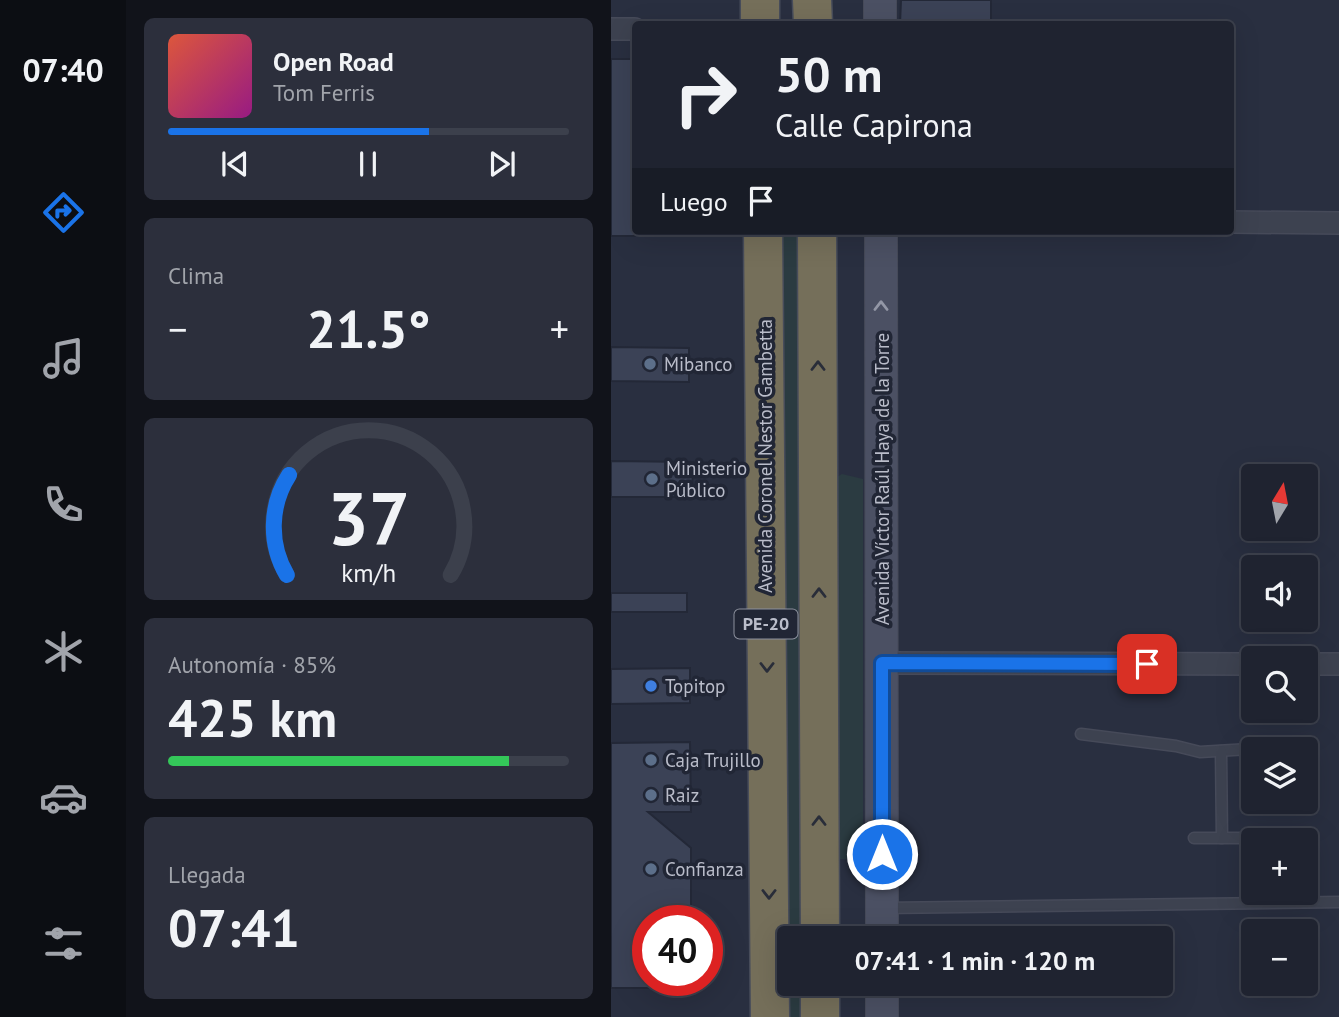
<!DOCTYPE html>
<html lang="es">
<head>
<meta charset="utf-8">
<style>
	body { margin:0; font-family:"PT Sans",sans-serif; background:#2c2f3c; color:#f1f3f6; height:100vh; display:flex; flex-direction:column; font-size:26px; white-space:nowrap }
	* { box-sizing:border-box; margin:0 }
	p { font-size:23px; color:#a1a4ab }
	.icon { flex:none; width:38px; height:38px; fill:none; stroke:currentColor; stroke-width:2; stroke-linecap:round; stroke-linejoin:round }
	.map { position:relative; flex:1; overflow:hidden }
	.drawer { display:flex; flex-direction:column; gap:18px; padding:18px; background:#11131a; width:485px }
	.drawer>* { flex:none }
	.hud { position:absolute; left:21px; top:21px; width:602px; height:214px; border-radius:7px; box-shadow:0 7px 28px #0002,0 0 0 2px #3c404c; background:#1f2330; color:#f1f3f6; overflow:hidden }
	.needle { width:46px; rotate:10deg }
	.buttons { position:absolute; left:630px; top:464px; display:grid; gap:14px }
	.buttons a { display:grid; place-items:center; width:77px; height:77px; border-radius:7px; background:#1f2330; box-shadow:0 7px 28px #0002,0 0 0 2px #3c404c; font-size:35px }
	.speed { position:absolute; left:21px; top:905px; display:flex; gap:14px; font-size:35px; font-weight:700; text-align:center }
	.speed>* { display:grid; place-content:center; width:91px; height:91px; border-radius:50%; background:#1f2330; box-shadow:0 7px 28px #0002,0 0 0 2px #3c404c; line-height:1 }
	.speed .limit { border:10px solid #d22; background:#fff; color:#111 }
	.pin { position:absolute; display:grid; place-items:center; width:60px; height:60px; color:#fff; margin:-30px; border-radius:14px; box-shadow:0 4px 10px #0006 }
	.me { position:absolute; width:77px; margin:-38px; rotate:0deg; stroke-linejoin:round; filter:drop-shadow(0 0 5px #0008) }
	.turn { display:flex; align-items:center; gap:24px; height:147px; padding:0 28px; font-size:32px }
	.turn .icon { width:91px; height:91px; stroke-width:2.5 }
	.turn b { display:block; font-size:49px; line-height:60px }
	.then { display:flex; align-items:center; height:66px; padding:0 28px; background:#0003; gap:14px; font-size:26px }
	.big { font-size:52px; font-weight:700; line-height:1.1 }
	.drawer .widget { flex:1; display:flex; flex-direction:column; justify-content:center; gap:10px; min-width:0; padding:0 24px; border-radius:10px; background:#2c2f3c }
	.drawer .dial { align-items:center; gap:0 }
	.dial svg { height:182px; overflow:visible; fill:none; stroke:#3c404c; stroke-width:7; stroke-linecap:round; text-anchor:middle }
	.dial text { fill:#f1f3f6; stroke:none }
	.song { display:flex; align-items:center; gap:21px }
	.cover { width:84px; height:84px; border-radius:10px; background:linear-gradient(135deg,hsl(10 70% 55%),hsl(310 70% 35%)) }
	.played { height:7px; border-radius:4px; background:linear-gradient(90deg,#1a73e8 65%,#3c404c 65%) }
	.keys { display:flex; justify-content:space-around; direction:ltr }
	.heat { display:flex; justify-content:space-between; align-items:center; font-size:38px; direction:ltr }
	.charge { height:10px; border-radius:5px; background:linear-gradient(90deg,#34c759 85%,#3c404c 0) }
	.trip { position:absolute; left:166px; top:926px; width:396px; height:70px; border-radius:7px; background:#1f2330; box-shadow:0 7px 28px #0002,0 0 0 2px #3c404c; font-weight:700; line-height:70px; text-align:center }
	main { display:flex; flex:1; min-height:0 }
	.menu { display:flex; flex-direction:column; width:126px; justify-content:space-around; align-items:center; background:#0c0e13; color:#a1a4ab }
	.menu .icon { width:49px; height:49px }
	.menu .selected { color:#1a73e8 }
	.menu b { font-size:32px; color:#f1f3f6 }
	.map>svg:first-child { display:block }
	.green { fill:#2b3b41 }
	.building { fill:#3b4256; stroke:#232837; stroke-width:2 }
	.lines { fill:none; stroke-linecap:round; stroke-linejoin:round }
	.lane-casing { stroke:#464a59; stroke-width:13 }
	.street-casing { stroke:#464a59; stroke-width:24 }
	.secondary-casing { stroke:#464a59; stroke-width:34 }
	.highway-casing { stroke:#474c5a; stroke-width:41 }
	.lane { stroke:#3d4250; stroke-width:10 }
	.street { stroke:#3d4250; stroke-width:21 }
	.secondary { stroke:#4b5063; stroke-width:32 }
	.highway { stroke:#756f5a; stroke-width:38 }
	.oneway { stroke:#9397a6 }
	.oneway2 { stroke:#292d39 }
	.route-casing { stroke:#114b97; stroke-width:18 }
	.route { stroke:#1a73e8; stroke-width:12 }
	.service-dot { fill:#5c6f8a; stroke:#212635; stroke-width:2.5 }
	.shop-dot { fill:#3f7fe0; stroke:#212635; stroke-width:2.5 }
	.labels { text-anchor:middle; stroke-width:7; stroke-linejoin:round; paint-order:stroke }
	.shield { fill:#212635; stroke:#8c909d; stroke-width:2 }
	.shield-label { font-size:18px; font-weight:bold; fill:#babdca }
	.poi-label { font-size:19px; fill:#babdca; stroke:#212635; text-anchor:start }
	.street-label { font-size:19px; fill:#babdca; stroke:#212635 }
</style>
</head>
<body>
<main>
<nav class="menu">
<b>07:40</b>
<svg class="icon selected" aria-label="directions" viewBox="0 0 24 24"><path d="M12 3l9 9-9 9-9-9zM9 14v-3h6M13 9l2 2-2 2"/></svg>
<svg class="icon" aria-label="music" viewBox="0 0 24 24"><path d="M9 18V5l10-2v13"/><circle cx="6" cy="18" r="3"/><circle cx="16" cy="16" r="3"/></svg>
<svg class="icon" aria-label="phone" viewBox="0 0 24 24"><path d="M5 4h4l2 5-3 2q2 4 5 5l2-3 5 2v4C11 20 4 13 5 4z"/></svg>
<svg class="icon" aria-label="climate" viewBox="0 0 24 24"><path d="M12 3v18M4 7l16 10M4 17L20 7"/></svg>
<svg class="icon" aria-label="car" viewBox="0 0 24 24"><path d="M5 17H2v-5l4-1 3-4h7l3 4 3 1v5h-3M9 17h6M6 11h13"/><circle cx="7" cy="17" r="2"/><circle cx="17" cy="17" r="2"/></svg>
<svg class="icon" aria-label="filters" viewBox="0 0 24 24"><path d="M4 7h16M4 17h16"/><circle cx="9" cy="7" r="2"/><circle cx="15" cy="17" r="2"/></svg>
</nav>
<section class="drawer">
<div class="widget">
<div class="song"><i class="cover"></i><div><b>Open Road</b><p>Tom Ferris</p></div></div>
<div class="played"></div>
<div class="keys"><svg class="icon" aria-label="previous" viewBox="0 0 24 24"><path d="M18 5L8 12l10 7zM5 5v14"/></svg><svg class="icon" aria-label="pause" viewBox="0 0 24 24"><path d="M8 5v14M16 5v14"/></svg><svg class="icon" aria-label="next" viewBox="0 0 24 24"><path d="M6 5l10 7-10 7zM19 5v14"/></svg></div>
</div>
<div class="widget"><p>Clima</p>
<div class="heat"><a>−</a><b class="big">21.5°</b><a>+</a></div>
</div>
<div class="widget dial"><svg viewBox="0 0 100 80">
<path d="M14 69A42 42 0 1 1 86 69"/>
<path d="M14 69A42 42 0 0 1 15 25" stroke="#1a73e8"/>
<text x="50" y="56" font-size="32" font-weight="700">37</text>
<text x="50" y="72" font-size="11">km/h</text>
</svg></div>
<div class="widget"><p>Autonomía · 85%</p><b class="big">425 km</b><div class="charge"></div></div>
<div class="widget"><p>Llegada</p><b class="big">07:41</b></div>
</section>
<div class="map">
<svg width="729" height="1017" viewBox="0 0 729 1017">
	<rect width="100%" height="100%" fill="#292f40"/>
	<g class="green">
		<path d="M165,231H190L195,938H178V984H195V1017H170Z"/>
		<path d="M231,474L252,479V860L227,859L226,477Z"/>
	</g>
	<g class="building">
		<path d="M290,0H380V24H289Z"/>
		<rect x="0" y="59" width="24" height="177"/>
		<path d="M0,347L78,348V382L0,381Z"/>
		<path d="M0,461L82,462L81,497H0Z"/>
		<rect x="0" y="593" width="76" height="19"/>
		<path d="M79,668V703L0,704V669Z"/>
		<path d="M79,742L80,812H37L80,848V920H37V988H0V743Z"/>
	</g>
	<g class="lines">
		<defs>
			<g id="lane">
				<path d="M470,734L565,746L589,752L655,748"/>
				<path d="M610,751L611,838"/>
				<path d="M583,838H674L676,840"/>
				<path d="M695,855L698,902"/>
				<path d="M273,908L729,902"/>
			</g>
			<g id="street">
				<path d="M0,29H24"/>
				<path d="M620,222L729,223"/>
				<path d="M271,663L642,664"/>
				<path d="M695,664H729"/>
			</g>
			<g id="secondary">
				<path d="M269,0V24"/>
				<path d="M270,231L271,938"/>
				<path d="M271,984V1017"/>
			</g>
			<g id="highway">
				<path d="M201,0L202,24"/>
				<path d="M149,24V0"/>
				<path d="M152,231L159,1017"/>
				<path d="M206,231L209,938"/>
				<path d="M209,984V1017"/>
			</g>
		</defs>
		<use href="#lane" class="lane-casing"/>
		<use href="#street" class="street-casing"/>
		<use href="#secondary" class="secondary-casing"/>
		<use href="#highway" class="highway-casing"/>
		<use href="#lane" class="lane"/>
		<use href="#street" class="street"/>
		<use href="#secondary" class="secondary"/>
		<use href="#highway" class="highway"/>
	</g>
	<defs><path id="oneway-chevron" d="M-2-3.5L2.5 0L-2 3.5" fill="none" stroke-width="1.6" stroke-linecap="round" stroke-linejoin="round" transform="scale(1.75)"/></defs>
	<use class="oneway" href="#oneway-chevron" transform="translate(270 306) rotate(-90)"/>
	<g class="oneway2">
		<use href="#oneway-chevron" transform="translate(207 366) rotate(-90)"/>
		<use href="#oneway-chevron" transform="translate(208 593) rotate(-90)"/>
		<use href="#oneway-chevron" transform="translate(156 667) rotate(90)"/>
		<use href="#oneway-chevron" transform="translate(208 821) rotate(-90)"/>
		<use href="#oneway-chevron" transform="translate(158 894) rotate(90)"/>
	</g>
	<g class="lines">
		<defs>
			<path id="route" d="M271,854V663L536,664"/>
		</defs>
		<use href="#route" class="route-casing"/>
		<use href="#route" class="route"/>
	</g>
	<g class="service-dot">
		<circle cx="39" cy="364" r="7"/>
		<circle cx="41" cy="479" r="7"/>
		<circle cx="40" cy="760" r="7"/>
		<circle cx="40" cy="795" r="7"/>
		<circle cx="40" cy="869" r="7"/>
	</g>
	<circle class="shop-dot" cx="40" cy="686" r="7"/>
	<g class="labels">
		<rect class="shield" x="123.5" y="609.5" width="63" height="29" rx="5"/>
		<g class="shield-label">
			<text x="155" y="630">PE-20</text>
		</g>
		<g class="poi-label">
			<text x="53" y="371">Mibanco</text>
			<text x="55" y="475">Ministerio<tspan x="55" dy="22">Público</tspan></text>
			<text x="54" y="693">Topitop</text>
			<text x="54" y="767">Caja Trujillo</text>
			<text x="54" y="802">Raiz</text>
			<text x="54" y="876">Confianza</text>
		</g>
		<g class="street-label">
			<text transform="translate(154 456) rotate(-90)" y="7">Avenida Coronel Nestor Gambetta</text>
			<text transform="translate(271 479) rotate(-90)" y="7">Avenida Víctor Raúl Haya de la Torre</text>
		</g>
	</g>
</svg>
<div class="buttons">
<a><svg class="needle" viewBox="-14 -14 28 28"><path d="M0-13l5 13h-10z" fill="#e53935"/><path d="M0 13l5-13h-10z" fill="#a1a4ab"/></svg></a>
<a><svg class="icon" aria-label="sound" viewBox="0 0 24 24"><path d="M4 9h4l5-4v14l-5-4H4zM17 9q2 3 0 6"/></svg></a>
<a><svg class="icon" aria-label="search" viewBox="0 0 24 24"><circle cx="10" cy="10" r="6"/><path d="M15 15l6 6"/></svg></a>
<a><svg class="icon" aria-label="layers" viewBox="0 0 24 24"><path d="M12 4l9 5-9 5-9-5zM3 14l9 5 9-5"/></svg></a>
<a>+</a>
<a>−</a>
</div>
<div class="speed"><div class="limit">40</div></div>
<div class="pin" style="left:536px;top:664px;background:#d93025"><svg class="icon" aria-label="arrive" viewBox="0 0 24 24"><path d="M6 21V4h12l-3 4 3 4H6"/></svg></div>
<svg class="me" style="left:271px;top:854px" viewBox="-20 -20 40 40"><circle r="17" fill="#1a73e8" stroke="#fff" stroke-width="3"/><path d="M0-11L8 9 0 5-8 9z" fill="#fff"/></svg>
<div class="trip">07:41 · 1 min · 120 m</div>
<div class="hud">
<div class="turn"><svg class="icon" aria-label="right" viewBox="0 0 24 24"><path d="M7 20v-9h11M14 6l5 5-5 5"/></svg><div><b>50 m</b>Calle Capirona</div></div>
<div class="then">Luego<svg class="icon" aria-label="arrive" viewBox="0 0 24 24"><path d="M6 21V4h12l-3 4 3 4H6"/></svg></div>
</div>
</div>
</main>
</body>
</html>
